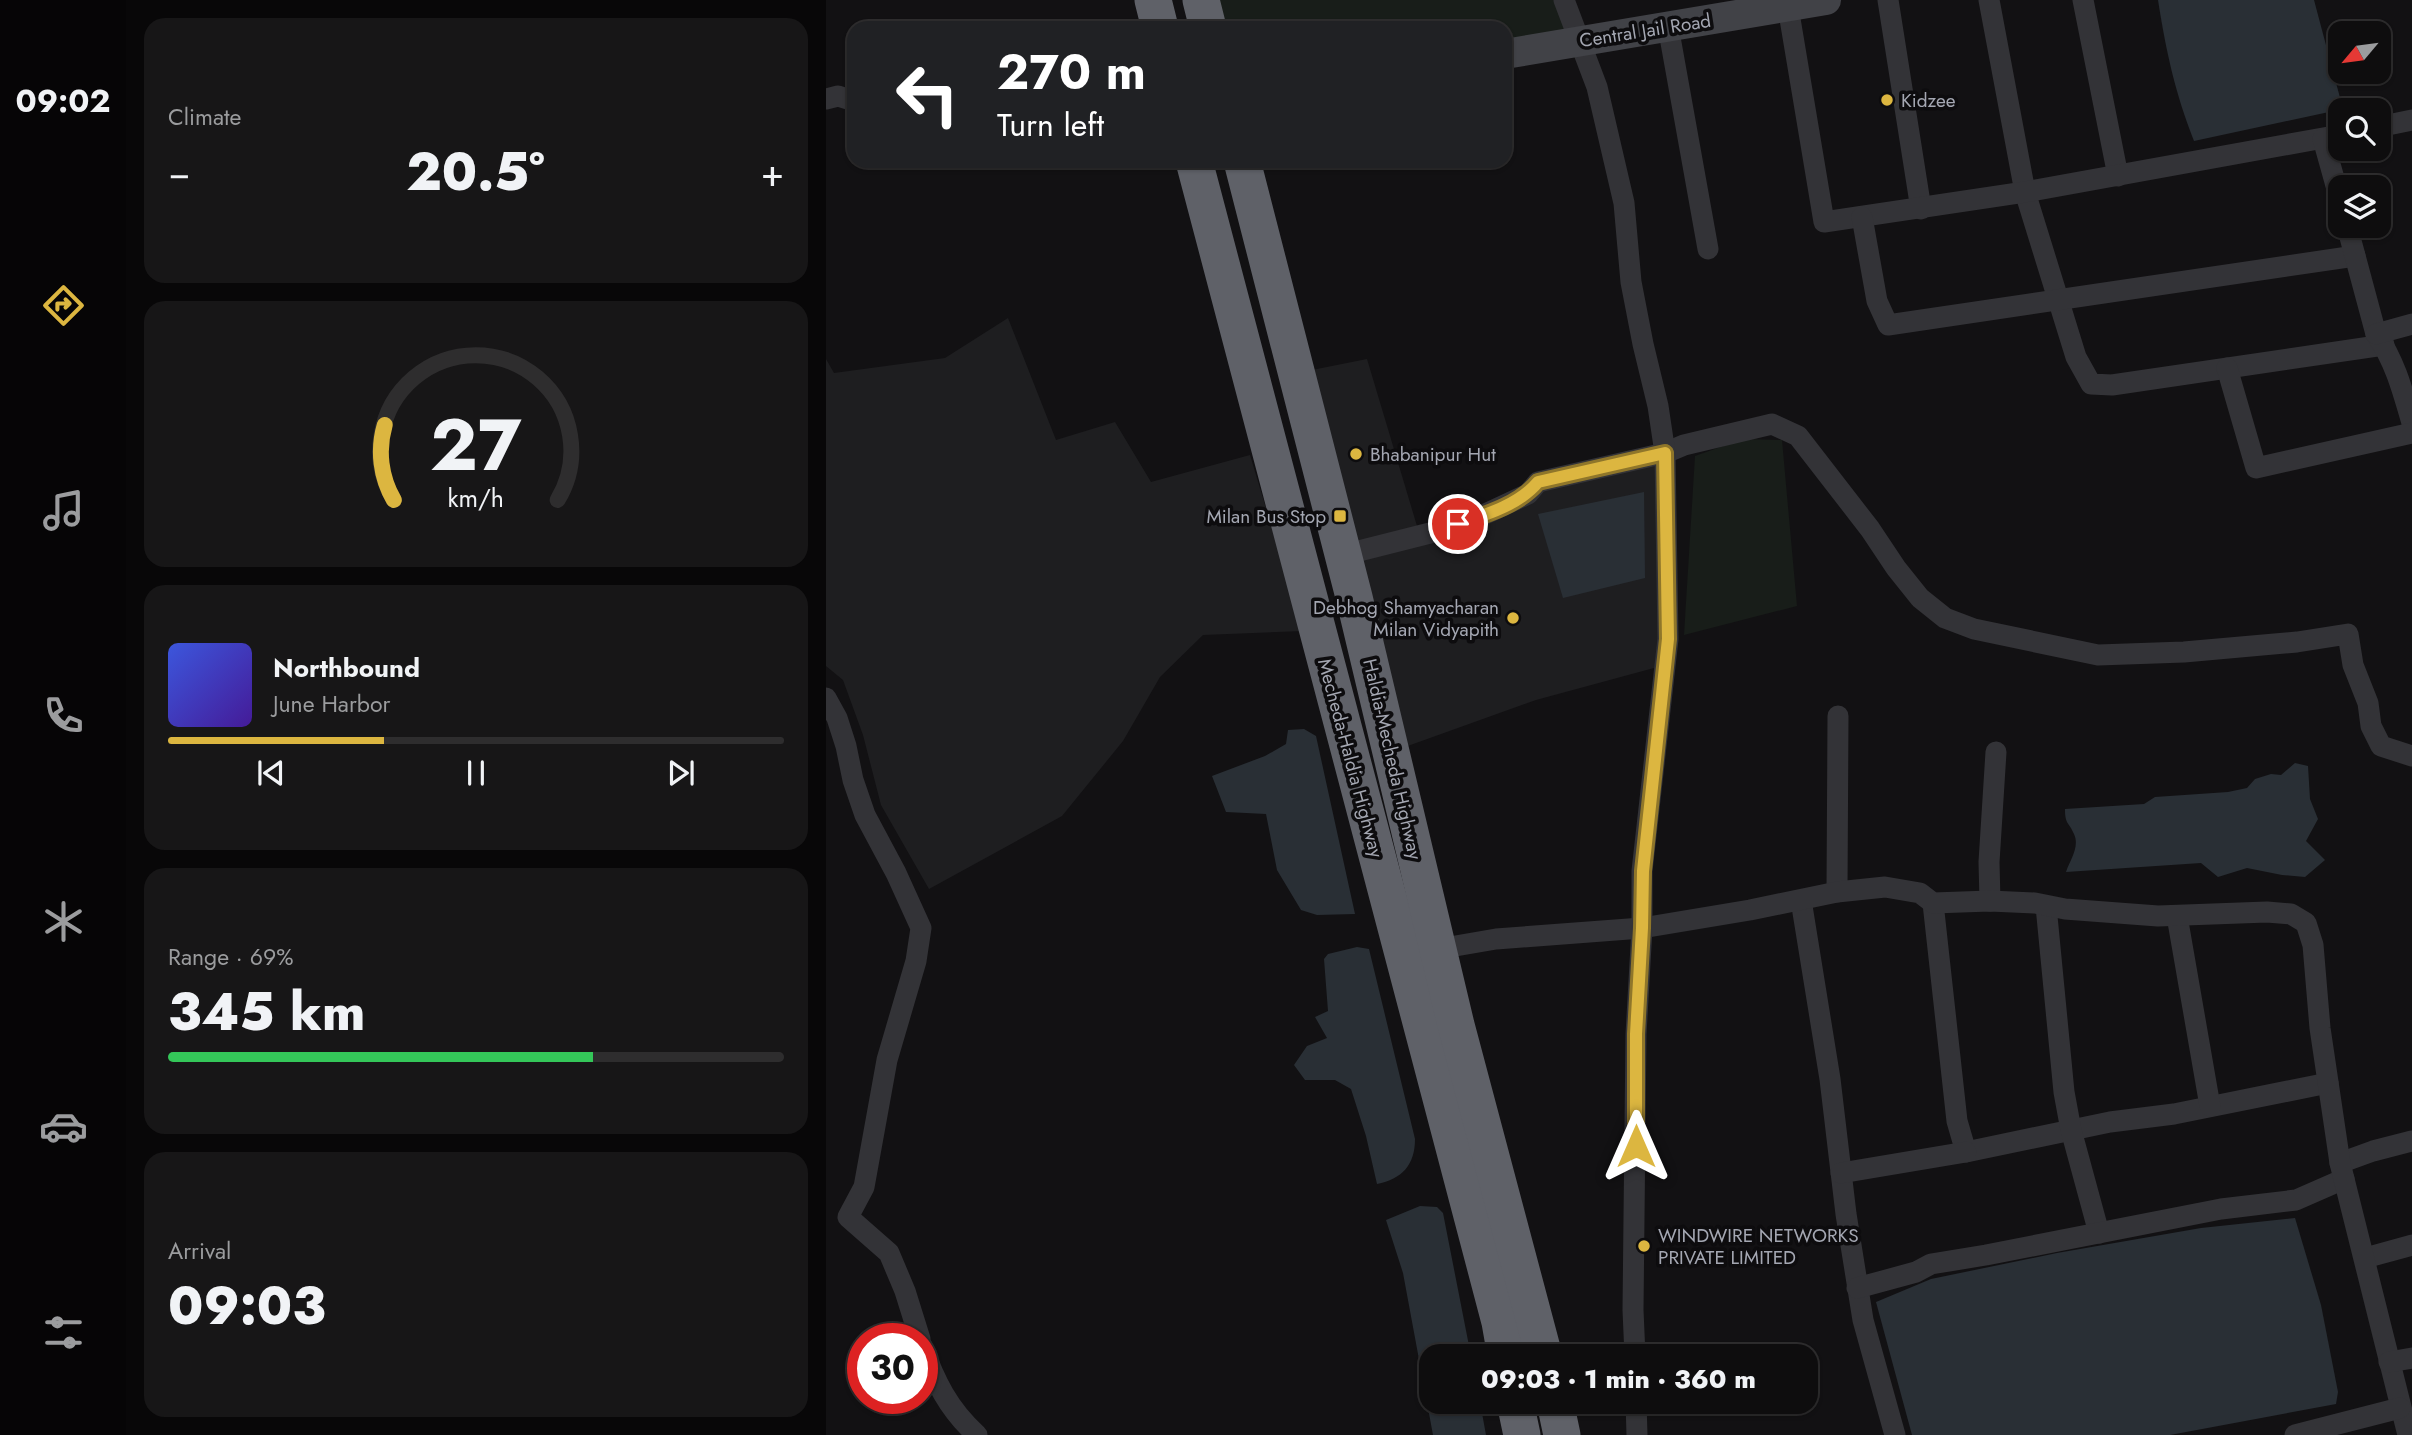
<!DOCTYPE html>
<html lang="en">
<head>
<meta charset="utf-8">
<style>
	body { margin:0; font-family:Jost,sans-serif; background:#171617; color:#f1f3f6; height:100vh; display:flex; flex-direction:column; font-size:26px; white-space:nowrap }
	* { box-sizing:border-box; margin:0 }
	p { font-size:23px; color:#9b9c9e }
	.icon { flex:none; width:38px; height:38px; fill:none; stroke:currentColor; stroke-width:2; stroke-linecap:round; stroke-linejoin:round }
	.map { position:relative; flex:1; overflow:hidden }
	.panel { display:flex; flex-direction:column; gap:18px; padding:18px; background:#080708; width:700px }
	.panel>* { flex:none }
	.top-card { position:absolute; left:21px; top:21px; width:665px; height:147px; border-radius:21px; box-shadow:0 2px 5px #0004,0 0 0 2px #2e2d2e; background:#202124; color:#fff; overflow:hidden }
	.needle { width:46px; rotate:241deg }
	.fabs { position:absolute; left:1502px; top:21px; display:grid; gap:14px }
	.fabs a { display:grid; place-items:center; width:63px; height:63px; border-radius:14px; background:#0e0d0e; box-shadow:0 2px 5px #0004,0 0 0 2px #2e2d2e; font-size:35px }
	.speed { position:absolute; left:21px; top:1323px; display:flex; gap:14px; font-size:35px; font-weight:700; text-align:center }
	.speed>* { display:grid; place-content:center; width:91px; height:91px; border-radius:50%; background:#0e0d0e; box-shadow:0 2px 5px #0004,0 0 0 2px #2e2d2e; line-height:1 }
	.speed .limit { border:10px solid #d22; background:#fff; color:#111 }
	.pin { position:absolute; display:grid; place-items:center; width:60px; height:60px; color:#fff; margin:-30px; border:4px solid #fff; border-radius:50%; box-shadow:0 2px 7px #0007 }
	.me { position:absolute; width:77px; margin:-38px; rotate:0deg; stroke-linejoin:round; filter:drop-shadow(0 0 5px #0008) }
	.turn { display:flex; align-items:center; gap:24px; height:147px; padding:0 35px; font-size:32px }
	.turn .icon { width:91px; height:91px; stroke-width:2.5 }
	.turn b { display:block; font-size:49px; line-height:60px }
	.big { font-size:52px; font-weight:800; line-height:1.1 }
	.panel .tile { flex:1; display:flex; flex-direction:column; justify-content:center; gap:10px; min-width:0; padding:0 24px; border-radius:21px; background:#171617 }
	.panel .dial { align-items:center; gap:0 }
	.dial svg { height:182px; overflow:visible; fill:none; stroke:#2e2d2e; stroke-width:7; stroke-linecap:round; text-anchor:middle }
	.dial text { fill:#f1f3f6; stroke:none }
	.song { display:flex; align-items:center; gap:21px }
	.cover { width:84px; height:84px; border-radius:10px; background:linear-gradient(135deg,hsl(230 70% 55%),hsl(260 70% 35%)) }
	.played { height:7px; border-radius:4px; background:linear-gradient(90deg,#dcb640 35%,#2e2d2e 35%) }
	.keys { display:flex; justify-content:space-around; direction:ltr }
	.heat { display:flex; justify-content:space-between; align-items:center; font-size:38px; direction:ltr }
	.charge { height:10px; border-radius:5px; background:linear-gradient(90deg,#34c759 69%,#2e2d2e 0) }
	.trip { position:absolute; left:593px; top:1344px; width:399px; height:70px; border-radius:21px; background:#0e0d0e; box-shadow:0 2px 5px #0004,0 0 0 2px #2e2d2e; font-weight:800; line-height:70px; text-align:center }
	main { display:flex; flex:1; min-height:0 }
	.tab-bar { display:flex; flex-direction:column; width:126px; justify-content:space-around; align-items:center; background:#060506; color:#9b9c9e }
	.tab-bar .icon { width:49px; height:49px }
	.tab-bar .selected { color:#dcb640 }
	.tab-bar b { font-size:32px; color:#f1f3f6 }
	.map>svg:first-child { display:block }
	.built { fill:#1e1e20 }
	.green { fill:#181d19 }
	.water { fill:#292f35 }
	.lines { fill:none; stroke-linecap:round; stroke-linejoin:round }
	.street { stroke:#333337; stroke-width:21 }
	.secondary { stroke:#414247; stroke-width:30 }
	.highway { stroke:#5f6168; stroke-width:37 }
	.route-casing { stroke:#8f762a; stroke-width:18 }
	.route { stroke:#dcb640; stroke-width:12 }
	.poi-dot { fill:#dcb640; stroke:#0d0c0e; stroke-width:2.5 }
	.labels { text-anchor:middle; stroke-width:7; stroke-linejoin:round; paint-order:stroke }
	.street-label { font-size:19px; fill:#a4a7b2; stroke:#0d0c0e }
	.poi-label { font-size:19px; fill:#a4a7b2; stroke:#0d0c0e; text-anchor:start }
</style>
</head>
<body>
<main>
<nav class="tab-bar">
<b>09:02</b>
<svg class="icon selected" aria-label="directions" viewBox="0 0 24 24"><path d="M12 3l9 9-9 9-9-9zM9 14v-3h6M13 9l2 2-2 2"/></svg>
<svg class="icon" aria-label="music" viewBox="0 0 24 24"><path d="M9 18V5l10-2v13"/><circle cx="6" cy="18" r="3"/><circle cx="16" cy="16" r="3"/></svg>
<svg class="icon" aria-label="phone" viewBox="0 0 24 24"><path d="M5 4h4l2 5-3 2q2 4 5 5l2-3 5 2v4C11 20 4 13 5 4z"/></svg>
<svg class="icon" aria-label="climate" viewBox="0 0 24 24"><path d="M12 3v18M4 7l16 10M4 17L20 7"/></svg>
<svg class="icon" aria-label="car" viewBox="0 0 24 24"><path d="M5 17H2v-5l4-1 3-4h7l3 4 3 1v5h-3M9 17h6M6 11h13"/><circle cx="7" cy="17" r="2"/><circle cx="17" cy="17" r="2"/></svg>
<svg class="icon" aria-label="filters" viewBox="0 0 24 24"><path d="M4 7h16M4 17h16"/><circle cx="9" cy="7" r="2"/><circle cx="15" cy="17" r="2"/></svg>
</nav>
<section class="panel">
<div class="tile"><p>Climate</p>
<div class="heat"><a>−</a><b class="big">20.5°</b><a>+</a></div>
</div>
<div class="tile dial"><svg viewBox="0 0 100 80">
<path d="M14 69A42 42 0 1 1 86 69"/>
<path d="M14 69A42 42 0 0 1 10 36" stroke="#dcb640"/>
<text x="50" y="56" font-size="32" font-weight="700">27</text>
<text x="50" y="72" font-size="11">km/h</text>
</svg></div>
<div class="tile">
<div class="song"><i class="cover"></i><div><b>Northbound</b><p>June Harbor</p></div></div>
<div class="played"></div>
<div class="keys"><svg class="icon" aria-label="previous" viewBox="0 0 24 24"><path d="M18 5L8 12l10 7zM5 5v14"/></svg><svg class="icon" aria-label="pause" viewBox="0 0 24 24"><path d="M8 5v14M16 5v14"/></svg><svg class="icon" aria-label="next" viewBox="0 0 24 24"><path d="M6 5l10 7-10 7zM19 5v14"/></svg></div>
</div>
<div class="tile"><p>Range · 69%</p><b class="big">345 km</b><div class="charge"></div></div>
<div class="tile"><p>Arrival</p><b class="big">09:03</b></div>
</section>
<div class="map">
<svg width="1586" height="1435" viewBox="0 0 1586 1435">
	<rect width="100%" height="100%" fill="#121113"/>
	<g class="built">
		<path d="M182,318L230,440L289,422L325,482L424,455L477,631L377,635L334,677L297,741L236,816L103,889L55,805L37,735L17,680L0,666V359L8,373L119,358Z"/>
		<path d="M541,359L594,536L702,494L839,453V665L710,700L565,752L471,373Z"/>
	</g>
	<g class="green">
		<path d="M375,0H738L752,40L679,54V28H382Z"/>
		<path d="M917,439L956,440L971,606L858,635L869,456Z"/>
	</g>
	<g class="water">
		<path d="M1332,0H1488L1517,109L1368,141C1349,93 1340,51 1332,0Z"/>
		<path d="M818,492L819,578L737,598L712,514Z"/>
		<path d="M478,729L490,736L529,914L491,915L475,910L451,870L440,814L400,812L386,776L439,756L460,744L462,730Z"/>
		<path d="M1469,763L1482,766L1484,799L1492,819L1480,841L1499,860L1479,877L1456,875L1421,868L1392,877L1375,863L1240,872C1244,860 1254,847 1248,834C1243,822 1239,825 1239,809L1318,804L1329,797L1402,792L1421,788L1429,779L1445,774L1455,775Z"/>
		<path d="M531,947L543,949L589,1139C589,1165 576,1179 551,1184L540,1136L525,1089L509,1080H479L468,1065L481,1046L501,1038L489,1017L502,1011L498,959L502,954Z"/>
		<path d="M594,1206L611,1207L617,1213L645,1356H606V1402H654L660,1435H607L577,1273L560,1220Z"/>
		<path d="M1469,1218L1495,1305L1512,1392L1510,1404L1344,1435H1086L1050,1302L1105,1279L1231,1253L1375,1228Z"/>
	</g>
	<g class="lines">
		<g class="street">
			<path d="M1062,0L1095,209"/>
			<path d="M1163,0L1199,192L1250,357L1265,384L1286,385L1558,345"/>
			<path d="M1257,0L1292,176"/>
			<path d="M962,7L998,222L1199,192L1514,135"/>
			<path d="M842,26L882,249"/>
			<path d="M0,99L12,96L28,101"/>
			<path d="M1552,127L1586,120"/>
			<path d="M1497,139L1514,200"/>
			<path d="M1036,217L1051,301L1062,325L1529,256"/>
			<path d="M1521,226L1550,334C1569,361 1577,392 1586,423"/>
			<path d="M1550,334L1586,324"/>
			<path d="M1401,368L1430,468L1586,433"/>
			<path d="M517,555L608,532L655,516L702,494L712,482L839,453L858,445L946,424L972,436L1044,529L1070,568L1094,598L1119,618L1148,629L1272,655L1358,652L1471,642L1522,634L1527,665L1542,703L1545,726L1555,746L1586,756"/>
			<path d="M0,698L11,718L20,746L27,780L39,815L70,873L95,928L90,961L61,1060L38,1187L22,1217L63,1253L79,1291L94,1339"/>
			<path d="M1011,892L1012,716"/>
			<path d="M975,900L1004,1079L1020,1214L1037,1320L1069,1435"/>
			<path d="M1164,901L1163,862L1170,752"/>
			<path d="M1107,903L1131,1121L1140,1152L1284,1122L1348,1114L1502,1083"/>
			<path d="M1220,906L1238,1092L1245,1130L1273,1233"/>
			<path d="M1351,916L1384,1106"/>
			<path d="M612,949L670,939L816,928V871L842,639L839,453L832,406L817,344L805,282L798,203L771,87L738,0"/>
			<path d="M1514,1163L1547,1151L1586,1141"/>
			<path d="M1015,1173L1140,1152"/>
			<path d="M1539,1258L1586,1245"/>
			<path d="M1031,1288L1090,1272L1105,1264L1160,1255L1395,1209L1470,1200L1518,1179"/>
			<path d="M96,1346C109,1381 122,1409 151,1435"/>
			<path d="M809,1356L807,1310L810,1034L816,928L924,910L1011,892L1059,887L1094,893L1107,903L1164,901L1209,903L1239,909L1332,916L1441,912L1465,914L1480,923L1487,945L1494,1028L1514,1163L1582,1435"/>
			<path d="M1563,1362L1586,1358"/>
			<path d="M810,1402L811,1435"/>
			<path d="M1469,1435L1574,1408"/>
		</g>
		<path class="secondary" d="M679,54L1000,0"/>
		<g class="highway">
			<path d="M327,0L334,28"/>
			<path d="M375,0L382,28"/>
			<path d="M368,161L674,1322L680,1356"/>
			<path d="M416,161L528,597L630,1025L718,1356"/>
			<path d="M689,1402L696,1435"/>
			<path d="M729,1402L736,1435"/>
		</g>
	</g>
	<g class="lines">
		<defs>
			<path id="route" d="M632,524C659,515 693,505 712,482L839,453L842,639L817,871L816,928L810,1034V1146"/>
		</defs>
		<use href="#route" class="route-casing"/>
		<use href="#route" class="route"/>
	</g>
	<g class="poi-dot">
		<circle cx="1061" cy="100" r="7"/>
		<circle cx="530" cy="454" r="7"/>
		<rect x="507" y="509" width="14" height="14" rx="3.5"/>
		<circle cx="687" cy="618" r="7"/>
		<circle cx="818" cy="1246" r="7"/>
	</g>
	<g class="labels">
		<g class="street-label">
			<text transform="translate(819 30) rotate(-9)" y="7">Central Jail Road</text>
			<text transform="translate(525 758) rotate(75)" y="7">Mecheda-Haldia Highway</text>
			<text transform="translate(567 759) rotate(77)" y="7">Haldia-Mecheda Highway</text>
		</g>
		<g class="poi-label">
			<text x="1075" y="107">Kidzee</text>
			<text x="544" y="461">Bhabanipur Hut</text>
			<text x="500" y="523" text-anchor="end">Milan Bus Stop</text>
			<text x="673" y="614" text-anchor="end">Debhog Shamyacharan<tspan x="673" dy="22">Milan Vidyapith</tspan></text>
			<text x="832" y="1242">WINDWIRE NETWORKS<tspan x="832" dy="22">PRIVATE LIMITED</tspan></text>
		</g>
	</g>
</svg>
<div class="fabs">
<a><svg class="needle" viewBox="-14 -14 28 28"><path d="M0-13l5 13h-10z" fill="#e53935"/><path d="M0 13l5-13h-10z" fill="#9b9c9e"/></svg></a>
<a><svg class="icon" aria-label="search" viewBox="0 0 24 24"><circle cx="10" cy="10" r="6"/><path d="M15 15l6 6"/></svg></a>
<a><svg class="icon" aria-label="layers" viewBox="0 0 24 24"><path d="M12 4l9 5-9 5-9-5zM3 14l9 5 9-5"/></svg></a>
</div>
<div class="speed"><div class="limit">30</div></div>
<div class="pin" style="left:632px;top:524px;background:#d93025"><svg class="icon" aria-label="arrive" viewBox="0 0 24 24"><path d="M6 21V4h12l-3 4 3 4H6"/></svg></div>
<svg class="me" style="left:810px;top:1146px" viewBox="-20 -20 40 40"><path d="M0-17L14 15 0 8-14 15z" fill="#dcb640" stroke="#fff" stroke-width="4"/></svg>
<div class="trip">09:03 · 1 min · 360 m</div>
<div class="top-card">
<div class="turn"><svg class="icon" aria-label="left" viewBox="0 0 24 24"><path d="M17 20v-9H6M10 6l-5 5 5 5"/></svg><div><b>270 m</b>Turn left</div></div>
</div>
</div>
</main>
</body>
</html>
